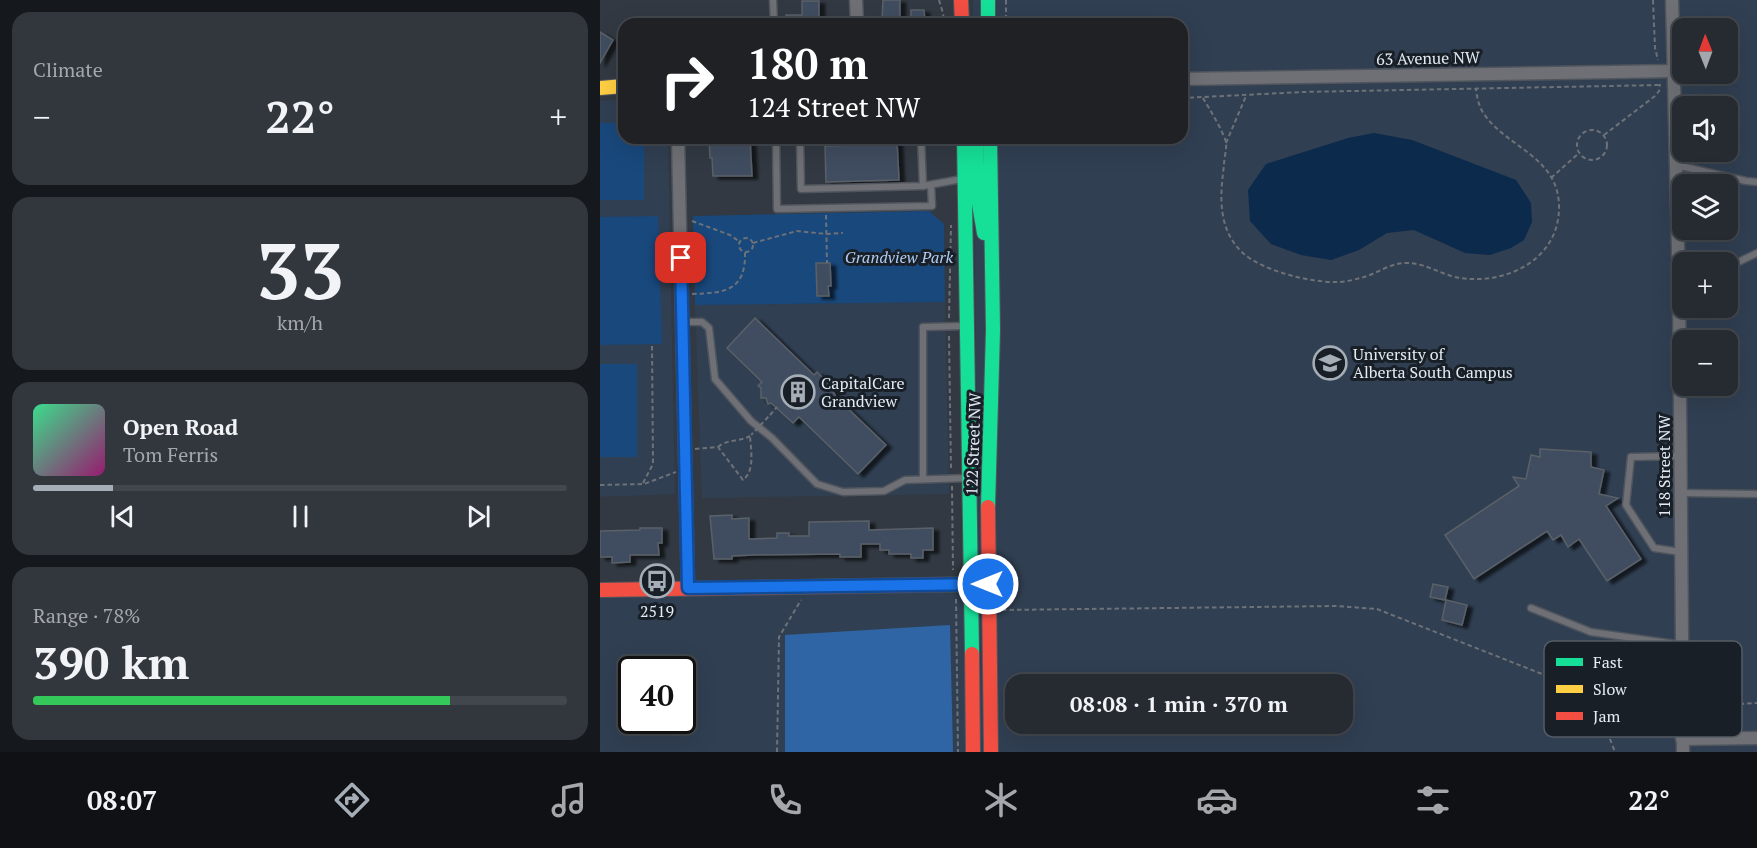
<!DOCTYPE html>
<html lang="en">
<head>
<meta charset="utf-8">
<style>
	body { margin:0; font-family:"PT Serif",serif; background:#32373e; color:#f1f3f6; height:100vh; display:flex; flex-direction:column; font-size:22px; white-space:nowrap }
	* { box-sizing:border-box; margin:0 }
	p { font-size:20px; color:#a4a7ac }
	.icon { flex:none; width:33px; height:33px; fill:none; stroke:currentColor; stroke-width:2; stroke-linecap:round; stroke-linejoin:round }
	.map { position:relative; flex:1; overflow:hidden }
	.drawer { display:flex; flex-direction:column; gap:12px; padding:12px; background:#15181c; width:600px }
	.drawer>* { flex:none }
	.hud { position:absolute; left:18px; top:18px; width:570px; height:126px; border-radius:18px; box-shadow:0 6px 24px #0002,0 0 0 2px #42474d; background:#202124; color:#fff; overflow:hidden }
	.needle { width:39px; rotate:359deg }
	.fabs { position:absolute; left:1072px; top:18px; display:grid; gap:12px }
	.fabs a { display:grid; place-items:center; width:66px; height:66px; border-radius:12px; background:#262b32; box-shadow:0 6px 24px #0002,0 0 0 2px #42474d; font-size:30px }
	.speed { position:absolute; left:18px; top:656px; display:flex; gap:12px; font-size:30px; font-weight:700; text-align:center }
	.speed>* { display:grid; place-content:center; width:78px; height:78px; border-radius:50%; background:#262b32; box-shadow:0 6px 24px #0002,0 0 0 2px #42474d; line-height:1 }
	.speed .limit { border:3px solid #111; border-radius:9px; background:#fff; color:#111 }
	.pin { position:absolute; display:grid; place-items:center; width:51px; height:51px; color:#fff; margin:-26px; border-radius:12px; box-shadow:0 3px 9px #0006 }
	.me { position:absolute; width:66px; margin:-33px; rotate:270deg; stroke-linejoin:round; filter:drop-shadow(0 0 4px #0008) }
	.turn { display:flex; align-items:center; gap:21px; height:126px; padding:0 30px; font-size:27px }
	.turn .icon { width:78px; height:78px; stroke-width:2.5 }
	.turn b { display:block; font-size:42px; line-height:51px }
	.big { font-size:45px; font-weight:800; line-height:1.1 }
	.drawer .widget { flex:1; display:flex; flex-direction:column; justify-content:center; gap:9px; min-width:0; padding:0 21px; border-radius:18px; background:#32373e }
	.drawer .dial { align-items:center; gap:0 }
	.dial b { font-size:78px; line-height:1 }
	.song { display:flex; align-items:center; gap:18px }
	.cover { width:72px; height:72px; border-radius:9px; background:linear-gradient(135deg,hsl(150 70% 55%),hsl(320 70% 35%)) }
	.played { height:6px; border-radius:3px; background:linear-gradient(90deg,#a5adb6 15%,#42474d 15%) }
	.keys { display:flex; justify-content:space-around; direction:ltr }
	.heat { display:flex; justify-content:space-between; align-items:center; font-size:33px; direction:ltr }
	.charge { height:9px; border-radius:4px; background:linear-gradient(90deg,#34c759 78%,#42474d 0) }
	.trip { position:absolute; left:405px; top:674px; width:348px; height:60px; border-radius:18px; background:#262b32; box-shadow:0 6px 24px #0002,0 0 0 2px #42474d; font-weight:800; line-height:60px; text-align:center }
	.menu { display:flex; height:96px; justify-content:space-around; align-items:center; background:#0f1114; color:#a4a7ac }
	.menu .icon { width:42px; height:42px }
	.menu .on { color:#a5adb6 }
	.menu b { font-size:27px; color:#f1f3f6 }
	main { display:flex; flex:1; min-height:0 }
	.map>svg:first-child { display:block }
	.built { fill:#303f52; fill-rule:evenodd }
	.green { fill:#19487c }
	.forest { fill:#3065a5 }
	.water { fill:#0b2a4c }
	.building { fill:#404e60; stroke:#5a6067; stroke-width:1.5; filter:url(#shadow) }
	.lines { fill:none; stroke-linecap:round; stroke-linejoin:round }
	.lane-casing { stroke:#50555d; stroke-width:9 }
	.street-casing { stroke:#50555d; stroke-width:15 }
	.fast-casing { stroke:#50555d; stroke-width:16 }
	.slow-casing { stroke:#50555d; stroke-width:16 }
	.jam-casing { stroke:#50555d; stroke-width:16 }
	.path { stroke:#6e7278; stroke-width:2; stroke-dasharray:4.5 3; stroke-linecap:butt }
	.lane { stroke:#6e7075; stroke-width:6 }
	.street { stroke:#6e7075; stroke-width:12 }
	.fast { stroke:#16e098; stroke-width:14 }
	.slow { stroke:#ffcf43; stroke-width:14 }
	.jam { stroke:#f24e42; stroke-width:14 }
	.path-bridge { stroke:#6e7278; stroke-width:2; stroke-dasharray:4.5 3; stroke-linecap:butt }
	.route-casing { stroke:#114b97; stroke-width:15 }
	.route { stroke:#1a73e8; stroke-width:10 }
	.labels { text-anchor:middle; stroke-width:6; stroke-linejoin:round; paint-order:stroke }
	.street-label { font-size:16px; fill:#e3ebf5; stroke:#191f26 }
	.park-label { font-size:16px; font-style:italic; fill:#afcdf4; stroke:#191f26 }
	.poi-label { font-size:16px; fill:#e3ebf5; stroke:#191f26; text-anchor:start }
	.key { fill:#191f26; stroke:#565c64; stroke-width:1.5 }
	.key-label { font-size:16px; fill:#e3ebf5 }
</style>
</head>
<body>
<main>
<section class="drawer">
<div class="widget"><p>Climate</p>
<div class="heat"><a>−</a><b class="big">22°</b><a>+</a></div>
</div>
<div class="widget dial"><b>33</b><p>km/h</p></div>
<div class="widget">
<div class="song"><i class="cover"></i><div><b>Open Road</b><p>Tom Ferris</p></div></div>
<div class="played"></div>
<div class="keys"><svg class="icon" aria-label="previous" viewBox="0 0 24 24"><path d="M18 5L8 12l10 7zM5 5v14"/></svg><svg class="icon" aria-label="pause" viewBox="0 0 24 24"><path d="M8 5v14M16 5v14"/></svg><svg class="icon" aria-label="next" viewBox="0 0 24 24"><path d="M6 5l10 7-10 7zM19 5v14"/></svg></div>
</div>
<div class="widget"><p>Range · 78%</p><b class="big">390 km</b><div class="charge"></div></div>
</section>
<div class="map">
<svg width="1157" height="752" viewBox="0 0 1157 752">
	<defs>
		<filter id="shadow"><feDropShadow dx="5.5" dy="3" stdDeviation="1.5" flood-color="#0009"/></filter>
	</defs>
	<rect width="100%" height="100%" fill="#323942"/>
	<g class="built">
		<path d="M373,0H1157V752H0V589L378,584L374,138H582V24H373ZM1083,28H1128V74H1083ZM1083,106H1128V152H1083ZM1083,184H1128V230H1083ZM1083,262H1128V308H1083ZM1083,340H1128V386H1083ZM32,669H82V720H32ZM416,684H742V723H416Z"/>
		<path d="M24,99V138H68L75,494L0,497V101Z"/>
		<path d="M345,302L349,494L102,498L95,305Z"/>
	</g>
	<g class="green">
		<path d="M0,123H24V138H44V200H0Z"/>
		<path d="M329,211L344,224L345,302L95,305L93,216Z"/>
		<path d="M58,216L62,344L0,345V217Z"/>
		<rect x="0" y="364" width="37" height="93"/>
	</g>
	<path class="forest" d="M350,625L353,752H185V635Z"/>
	<path class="water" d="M774,133L812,140L916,180L931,203L932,222L924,240L911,248L890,255L865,253L814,230L787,233L759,250L731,260L701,255L671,244L650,221L648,190L666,164L748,138Z"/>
	<g class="building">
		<path d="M283,0H300V19H282Z"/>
		<path d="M202,1H219V24H186V15H202Z"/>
		<path d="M311,10H324L325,22L311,23Z"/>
		<path d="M0,32L13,40L0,63Z"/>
		<path d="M113,138H150L152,176H113L112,158H110L109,139Z"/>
		<path d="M297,141L299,180L226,182L225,146L277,144V142Z"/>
		<path d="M216,263H230L231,286H228L229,296H217Z"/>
		<path d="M155,318L214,375L217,372L230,385L236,397L286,445L258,474L199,417L193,423L171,403L168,404L166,398H161V388L158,386L162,382L127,348Z"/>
		<path d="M940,449L991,452V467L1004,470L999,494L1018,498L1006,506L1041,559L1007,581L979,539L968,547L961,535L953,540L947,531L874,579L845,535L919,486L913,477L926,479L931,455L940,457Z"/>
		<path d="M132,515V519L149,518V539L177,538V533H189V536H209V522L269,521V530L333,528V550H323V558H311V554H289V550H280V544H261V557H240V554L153,555L132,556V559H114L110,516Z"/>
		<path d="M40,528H62V543H58L59,555H30V562L12,563V557H0V531L40,530Z"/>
		<path d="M833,584L848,587L845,600L830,597Z"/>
		<path d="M846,600L867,605L862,625L842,620Z"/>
	</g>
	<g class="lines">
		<defs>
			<g id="lane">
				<path d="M173,0L174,24"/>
				<path d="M176,138L177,209L332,206L331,186"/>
				<path d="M200,138L201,189L323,186L362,179"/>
				<path d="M321,138L323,186"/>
				<path d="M1076,165L1146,181L1157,182"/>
				<path d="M1128,267L1157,253"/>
				<path d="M82,322H102L109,328L115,379L151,421L172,438L217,484L243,492L284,491L305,480L369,478"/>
				<path d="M1080,456L1031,457L1026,505L1054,548L1081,552"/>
				<path d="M323,479V327L364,326"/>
				<path d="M1081,493L1157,494"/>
				<path d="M931,608L991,632L1082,645"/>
			</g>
			<g id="street">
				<path d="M256,0L257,24"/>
				<path d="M1072,0L1079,289L1083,752"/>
				<path d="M582,79L1074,71"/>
				<path d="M78,138L88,588"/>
				<path d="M1082,739L1157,738"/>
			</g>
			<g id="fast">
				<path d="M388,0V24"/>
				<path d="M364,138L372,654"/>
				<path d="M376,138L378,198L384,233"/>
				<path d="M388,507L393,330L390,138"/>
			</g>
			<path id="slow" d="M0,88L24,86"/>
			<g id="jam">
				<path d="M361,0L362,24"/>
				<path d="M388,507L391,752"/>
				<path d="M0,590L380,584"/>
				<path d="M372,654L373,752"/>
			</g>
		</defs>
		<use href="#lane" class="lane-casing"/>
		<use href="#street" class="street-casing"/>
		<use href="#fast" class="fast-casing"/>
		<use href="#slow" class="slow-casing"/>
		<use href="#jam" class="jam-casing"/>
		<g class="path">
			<path d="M339,0L343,13L344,24"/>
			<path d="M406,0V24"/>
			<path d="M1053,0L1055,48L1058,60"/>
			<path d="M582,98L702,92L1060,85"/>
			<path d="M603,98C610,110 622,129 626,142C627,149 624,158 624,165C620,196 617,230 644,254C664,271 711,283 738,282C747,282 756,279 764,277C778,273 792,262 807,263C824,263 839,273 855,277C903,287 960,261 959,206C958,156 907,148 884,114C879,107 877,98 876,89"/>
			<circle cx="992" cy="145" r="15"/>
			<path d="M1004,135L1055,96L1059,91L1060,84"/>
			<path d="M626,143L646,96"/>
			<path d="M951,178L978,154"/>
			<path d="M226,215L227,263"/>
			<path d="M92,221L130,235L140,242"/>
			<circle cx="146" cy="245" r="7"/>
			<path d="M153,243L197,231L227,234L243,233"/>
			<path d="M92,294C125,293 146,291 145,252"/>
			<path d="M349,318L351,225"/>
			<path d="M349,336L351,471"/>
			<path d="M170,415L177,407"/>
			<path d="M118,447C127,439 139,442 150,436"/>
			<path d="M95,449L118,447L143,480C155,471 151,450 150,436L153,433"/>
			<path d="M43,483L53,464L52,344"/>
			<path d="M0,485L44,484L76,472"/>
			<path d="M352,486L353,570"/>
			<path d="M356,599L358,752"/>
			<path d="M402,610L736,606L777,609L970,685L986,695L997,705L1015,752"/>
			<path d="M1093,725L1115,713L1125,705L1157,703"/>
			<path d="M177,752L179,637L201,600"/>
		</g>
		<use href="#lane" class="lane"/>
		<use href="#street" class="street"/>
		<use href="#fast" class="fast"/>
		<use href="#slow" class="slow"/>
		<use href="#jam" class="jam"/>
		<path class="path-bridge" d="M155,431L170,415"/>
	</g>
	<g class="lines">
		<defs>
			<path id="route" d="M81,258L88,588L388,584"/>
		</defs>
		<use href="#route" class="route-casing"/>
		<use href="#route" class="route"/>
	</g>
	<defs>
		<symbol id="university-ring" viewBox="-11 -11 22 22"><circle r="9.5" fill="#191f26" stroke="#a5adb6" stroke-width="1.5"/><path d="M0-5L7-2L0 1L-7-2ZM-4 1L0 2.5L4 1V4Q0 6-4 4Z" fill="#a5adb6"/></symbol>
		<symbol id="building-ring" viewBox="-11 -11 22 22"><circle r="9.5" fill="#191f26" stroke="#a5adb6" stroke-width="1.5"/><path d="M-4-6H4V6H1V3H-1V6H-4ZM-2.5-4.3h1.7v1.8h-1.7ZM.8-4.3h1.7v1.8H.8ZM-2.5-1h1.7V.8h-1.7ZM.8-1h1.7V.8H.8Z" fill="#a5adb6"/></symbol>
		<symbol id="bus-ring" viewBox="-11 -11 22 22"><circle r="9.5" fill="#191f26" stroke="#a5adb6" stroke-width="1.5"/><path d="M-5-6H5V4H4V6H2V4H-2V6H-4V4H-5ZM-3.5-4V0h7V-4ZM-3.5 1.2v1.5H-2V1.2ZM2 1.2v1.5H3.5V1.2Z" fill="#a5adb6"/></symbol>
	</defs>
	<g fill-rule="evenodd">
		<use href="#university-ring" x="711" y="344" width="38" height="38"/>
		<use href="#building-ring" x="179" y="373" width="38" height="38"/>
		<use href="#bus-ring" x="38" y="562" width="38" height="38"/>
	</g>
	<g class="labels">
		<g class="street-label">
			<text transform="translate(828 58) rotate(-1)" y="6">63 Avenue NW</text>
			<text transform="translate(373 444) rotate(-88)" y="6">122 Street NW</text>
			<text transform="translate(1064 466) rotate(-90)" y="6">118 Street NW</text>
		</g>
		<g class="park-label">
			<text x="299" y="263">Grandview Park</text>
		</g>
		<g class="poi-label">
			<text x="753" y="360">University of<tspan x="753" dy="18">Alberta South Campus</tspan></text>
			<text x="221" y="389">CapitalCare<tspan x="221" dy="18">Grandview</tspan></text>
			<text x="57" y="617" text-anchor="middle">2519</text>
		</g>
	</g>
	<rect x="944" y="641" width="198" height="96" rx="9" class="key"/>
	<rect x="956" y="658" width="27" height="8" fill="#16e098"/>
	<rect x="956" y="685" width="27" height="8" fill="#ffcf43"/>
	<rect x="956" y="712" width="27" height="8" fill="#f24e42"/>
	<g class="key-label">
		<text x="993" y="668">Fast</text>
		<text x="993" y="695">Slow</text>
		<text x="993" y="722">Jam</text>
	</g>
</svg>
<div class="fabs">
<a><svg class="needle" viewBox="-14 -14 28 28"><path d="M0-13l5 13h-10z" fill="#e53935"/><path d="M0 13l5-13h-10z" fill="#a4a7ac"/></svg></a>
<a><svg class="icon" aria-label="sound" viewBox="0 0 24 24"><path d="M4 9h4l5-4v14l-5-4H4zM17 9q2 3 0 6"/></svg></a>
<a><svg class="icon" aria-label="layers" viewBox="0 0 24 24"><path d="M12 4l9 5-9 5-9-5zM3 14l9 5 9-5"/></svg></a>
<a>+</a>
<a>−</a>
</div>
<div class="speed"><div class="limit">40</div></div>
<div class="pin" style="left:81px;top:258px;background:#d93025"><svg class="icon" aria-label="arrive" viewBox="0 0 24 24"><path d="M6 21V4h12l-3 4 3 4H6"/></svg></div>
<svg class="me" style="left:388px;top:584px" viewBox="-20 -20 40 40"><circle r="17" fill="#1a73e8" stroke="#fff" stroke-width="3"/><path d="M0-11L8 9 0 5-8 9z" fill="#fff"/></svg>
<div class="trip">08:08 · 1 min · 370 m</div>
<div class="hud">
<div class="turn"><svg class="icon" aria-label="right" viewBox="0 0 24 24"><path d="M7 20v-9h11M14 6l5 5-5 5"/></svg><div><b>180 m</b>124 Street NW</div></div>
</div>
</div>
</main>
<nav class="menu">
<b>08:07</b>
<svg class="icon on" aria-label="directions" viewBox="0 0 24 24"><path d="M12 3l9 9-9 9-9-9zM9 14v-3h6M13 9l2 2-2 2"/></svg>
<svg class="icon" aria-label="music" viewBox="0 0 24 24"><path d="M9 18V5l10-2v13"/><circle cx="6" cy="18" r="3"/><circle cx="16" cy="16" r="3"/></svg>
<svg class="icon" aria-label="phone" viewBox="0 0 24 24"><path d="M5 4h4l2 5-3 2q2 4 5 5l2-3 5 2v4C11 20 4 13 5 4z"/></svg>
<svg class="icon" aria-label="climate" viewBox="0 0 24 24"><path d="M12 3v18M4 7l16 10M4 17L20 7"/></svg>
<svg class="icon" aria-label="car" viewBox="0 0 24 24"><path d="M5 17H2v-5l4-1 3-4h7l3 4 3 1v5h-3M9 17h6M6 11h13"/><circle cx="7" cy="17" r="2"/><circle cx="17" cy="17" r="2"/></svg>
<svg class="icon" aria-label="filters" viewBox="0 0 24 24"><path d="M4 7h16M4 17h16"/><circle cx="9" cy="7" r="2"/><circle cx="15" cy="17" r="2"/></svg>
<b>22°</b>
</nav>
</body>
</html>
